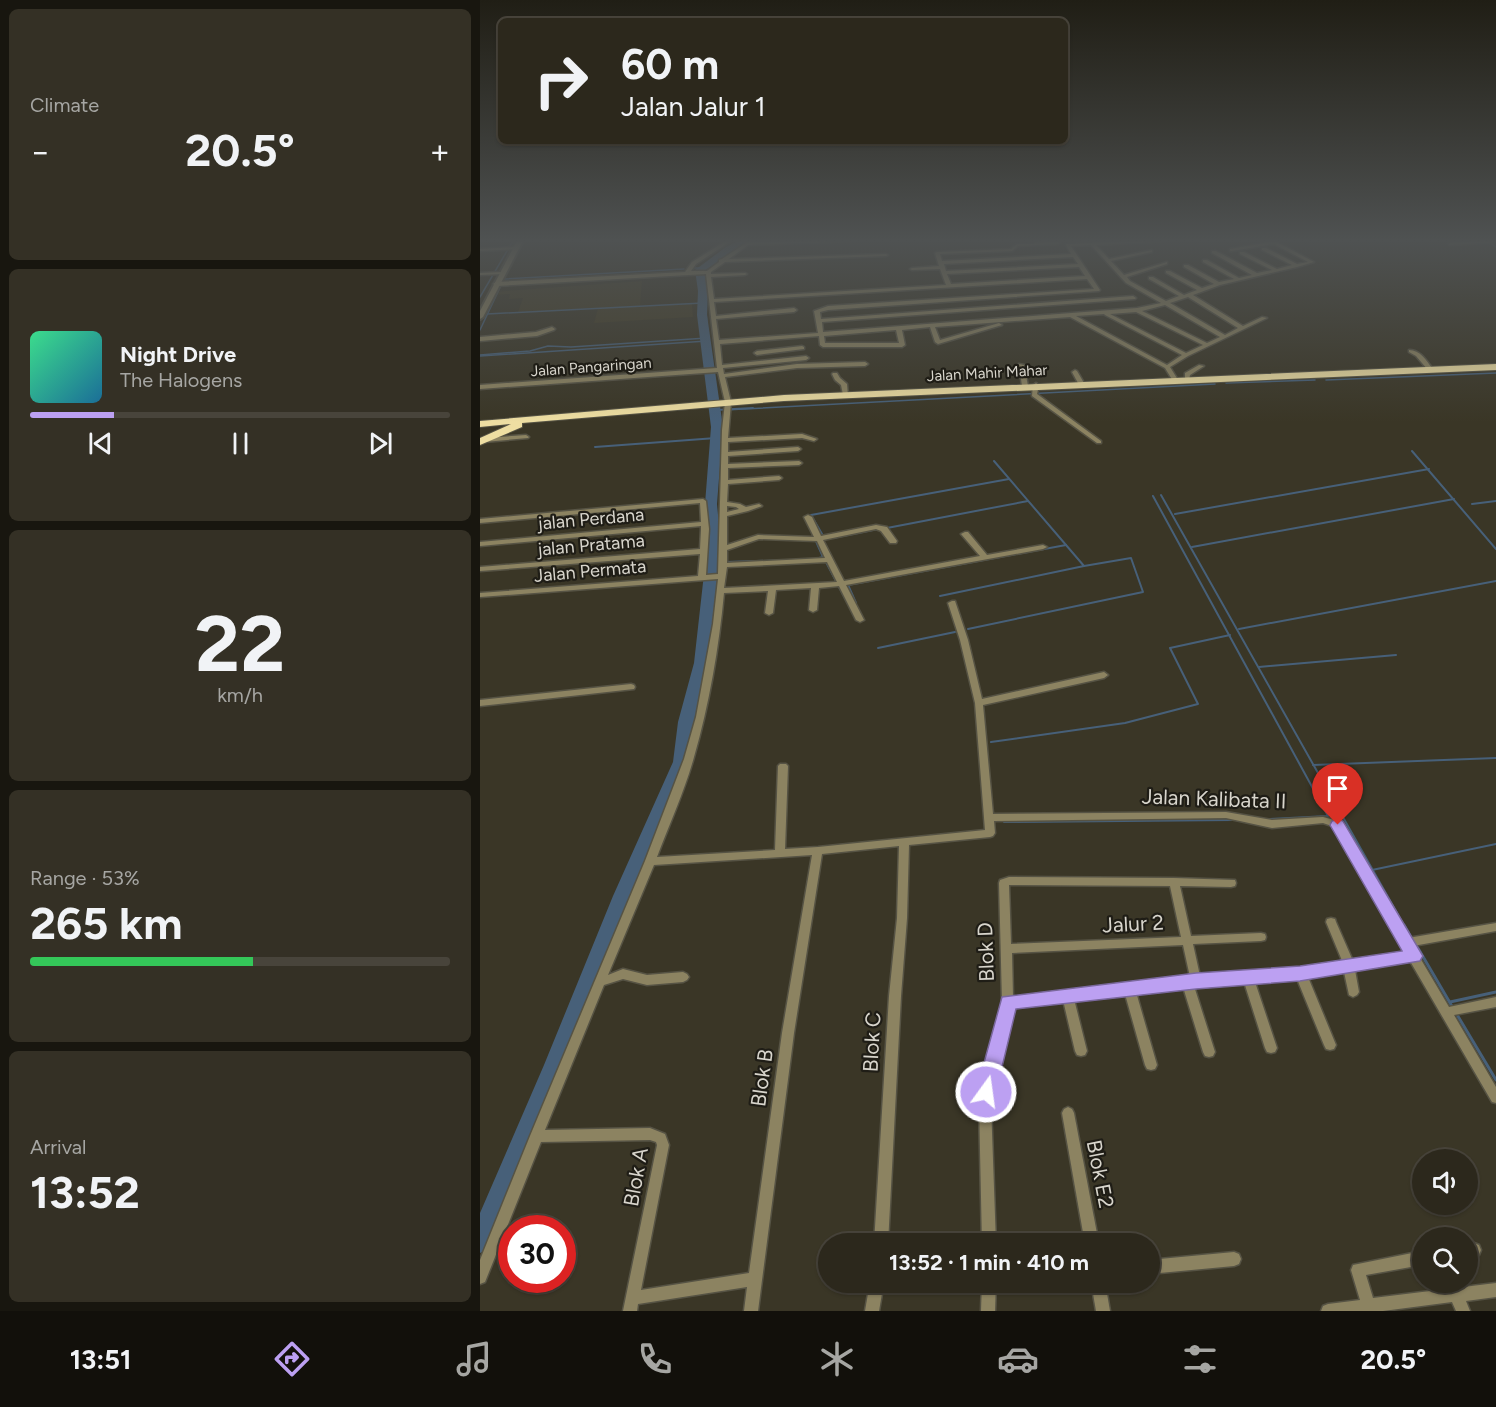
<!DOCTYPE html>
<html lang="en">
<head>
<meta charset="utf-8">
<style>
	body { margin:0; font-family:Figtree,sans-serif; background:#343025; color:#f1f3f6; height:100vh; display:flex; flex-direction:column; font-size:22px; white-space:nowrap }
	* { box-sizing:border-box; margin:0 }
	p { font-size:20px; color:#a6a6a3 }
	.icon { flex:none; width:33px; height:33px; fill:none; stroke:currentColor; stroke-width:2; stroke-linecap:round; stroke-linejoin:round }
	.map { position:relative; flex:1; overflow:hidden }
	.details { display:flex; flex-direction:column; gap:9px; padding:9px; background:#18160f; width:480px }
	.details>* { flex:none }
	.hud { position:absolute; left:18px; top:18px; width:570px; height:126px; border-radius:9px; box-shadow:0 2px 4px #0004,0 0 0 2px #48443b; background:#2c281c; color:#f1f3f6; overflow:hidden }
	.controls { position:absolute; left:932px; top:1149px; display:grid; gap:12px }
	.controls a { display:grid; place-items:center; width:66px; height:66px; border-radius:50%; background:#2c281c; box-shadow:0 2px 4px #0004,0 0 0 2px #48443b; font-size:30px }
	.speed { position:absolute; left:18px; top:1215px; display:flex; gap:12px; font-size:30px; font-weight:700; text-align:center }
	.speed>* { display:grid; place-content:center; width:78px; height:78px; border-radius:50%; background:#2c281c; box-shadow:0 2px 4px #0004,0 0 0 2px #48443b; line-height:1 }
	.speed .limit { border:9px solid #d22; background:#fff; color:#111 }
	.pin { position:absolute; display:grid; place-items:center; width:51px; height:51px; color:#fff; margin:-62px -26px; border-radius:50% 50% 50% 0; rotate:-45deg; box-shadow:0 0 6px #0007 }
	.pin .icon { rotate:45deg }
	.me { position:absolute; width:66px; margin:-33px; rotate:14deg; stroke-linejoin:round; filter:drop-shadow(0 0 4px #0008) }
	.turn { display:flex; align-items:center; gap:21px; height:126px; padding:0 24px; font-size:27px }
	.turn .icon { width:78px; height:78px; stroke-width:2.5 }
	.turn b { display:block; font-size:42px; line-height:51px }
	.big { font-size:45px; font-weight:700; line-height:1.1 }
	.details .tile { flex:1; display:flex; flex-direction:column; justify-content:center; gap:9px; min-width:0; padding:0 21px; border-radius:9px; background:#343025 }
	.details .dial { align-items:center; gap:0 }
	.dial b { font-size:78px; line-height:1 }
	.song { display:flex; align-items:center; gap:18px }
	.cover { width:72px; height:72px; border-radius:9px; background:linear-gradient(135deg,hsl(150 70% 55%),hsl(200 70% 35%)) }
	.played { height:6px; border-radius:3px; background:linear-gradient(90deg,#bca0f2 20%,#48443b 20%) }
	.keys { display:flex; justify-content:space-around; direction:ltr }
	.heat { display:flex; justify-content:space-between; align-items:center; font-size:33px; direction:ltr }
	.charge { height:9px; border-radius:4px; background:linear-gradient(90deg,#34c759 53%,#48443b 0) }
	.trip { position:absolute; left:338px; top:1233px; width:342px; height:60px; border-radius:30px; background:#2c281c; box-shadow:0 2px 4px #0004,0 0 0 2px #48443b; font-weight:700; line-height:60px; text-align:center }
	.dock { display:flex; height:96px; justify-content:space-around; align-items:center; background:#12100b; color:#a6a6a3 }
	.dock .icon { width:42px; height:42px }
	.dock .selected { color:#bca0f2 }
	.dock b { font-size:27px; color:#f1f3f6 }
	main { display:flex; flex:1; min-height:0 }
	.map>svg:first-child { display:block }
	.built { fill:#433d26 }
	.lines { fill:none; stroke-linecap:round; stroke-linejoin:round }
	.stream-far2 { stroke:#476079; stroke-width:1.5 }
	.stream-far1 { stroke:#476079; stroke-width:2 }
	.stream { stroke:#476079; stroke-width:3 }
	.river { fill:#476079; fill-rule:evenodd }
	.minor-casing { stroke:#565344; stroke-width:3 }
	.tertiary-casing { stroke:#565344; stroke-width:4 }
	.trunk-casing { stroke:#565344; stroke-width:2 }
	.minor { fill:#8c8361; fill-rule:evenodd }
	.tertiary { fill:#8c8361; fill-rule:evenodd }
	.trunk { fill:#eedea2; fill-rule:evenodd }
	.route { fill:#bca0f2; stroke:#7a689d; stroke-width:1.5 }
	.labels { text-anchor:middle; stroke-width:4.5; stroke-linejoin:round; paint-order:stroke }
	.far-street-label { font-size:15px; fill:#d8d5cc; stroke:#1f1d16 }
	.street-label { font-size:18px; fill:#d8d5cc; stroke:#1f1d16 }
	.near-street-label { font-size:21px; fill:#d8d5cc; stroke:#1f1d16 }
</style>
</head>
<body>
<main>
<section class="details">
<div class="tile"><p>Climate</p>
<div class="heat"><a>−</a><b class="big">20.5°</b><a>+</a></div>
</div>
<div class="tile">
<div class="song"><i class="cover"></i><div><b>Night Drive</b><p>The Halogens</p></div></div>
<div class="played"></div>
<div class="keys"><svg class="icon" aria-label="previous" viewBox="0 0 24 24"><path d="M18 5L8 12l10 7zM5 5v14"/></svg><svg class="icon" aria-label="pause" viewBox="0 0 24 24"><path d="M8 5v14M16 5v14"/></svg><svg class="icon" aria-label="next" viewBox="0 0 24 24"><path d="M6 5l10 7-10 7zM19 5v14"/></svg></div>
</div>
<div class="tile dial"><b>22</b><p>km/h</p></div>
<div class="tile"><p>Range · 53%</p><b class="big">265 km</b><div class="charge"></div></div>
<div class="tile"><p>Arrival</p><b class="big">13:52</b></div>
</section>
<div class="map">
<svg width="1016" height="1311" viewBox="0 0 1016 1311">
	<rect width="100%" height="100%" fill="#3a3626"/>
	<path class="built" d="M162,281L160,306L212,303L213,317L114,323L118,308L38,312L43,298L29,299L30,294L10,295L12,292Z"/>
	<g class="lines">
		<g class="stream-far2">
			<path d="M651,242L684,239"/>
			<path d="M1010,243L1016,247"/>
			<path d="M608,246L645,243"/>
			<path d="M213,268H223"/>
			<path d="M219,274L225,292L227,327L237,397"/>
			<path d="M0,297L34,239"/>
			<path d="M7,314L223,303"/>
			<path d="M0,330L24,279L204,269"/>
			<path d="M0,355L50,351L68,346L91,347L227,338"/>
			<path d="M0,356L227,341"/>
			<path d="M846,380L1016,373"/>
			<path d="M746,383L835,380"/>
			<path d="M244,410L735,384"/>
		</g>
		<g class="stream-far1">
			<path d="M236,410L273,408"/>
			<path d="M115,447L236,438"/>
			<path d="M932,451L1016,549"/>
			<path d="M681,495L925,927"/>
			<path d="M673,496L848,816L788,819"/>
			<path d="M992,504L1016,501"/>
			<path d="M695,514L949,469"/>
			<path d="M407,528L548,501"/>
			<path d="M339,535L342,534L331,515L529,479"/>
			<path d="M353,538L398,529"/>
			<path d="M335,539L343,557L335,559"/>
			<path d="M712,547L974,499"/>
			<path d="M232,562H240"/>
			<path d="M246,562L312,560"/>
			<path d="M346,562L368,604"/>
			<path d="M460,596L604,566L514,461"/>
			<path d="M374,603H376L368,585L586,545"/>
			<path d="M488,629L663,592L651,558L604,566"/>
			<path d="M759,629L1016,581"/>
			<path d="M398,648L475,632"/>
			<path d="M779,667L916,655"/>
			<path d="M511,742L645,723L718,704L690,648L750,635"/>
			<path d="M833,765L1016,758"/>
			<path d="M524,822L753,820"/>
			<path d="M892,870L1016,844"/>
		</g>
		<g class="stream">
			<path d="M924,925L932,939"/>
			<path d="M935,943L973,1008"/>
			<path d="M970,1002L1016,992"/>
			<path d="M976,1013L1016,1080"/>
		</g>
		<path class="river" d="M262,239H272L224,271L228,291L227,315L243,427L237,504L241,547L230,663L214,722L209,762L151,896L86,1065L9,1249L0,1253V1213L64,1065L133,896L193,762L198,722L214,663L227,547L225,504L231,427L217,315L218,291L215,270L246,247Z"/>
		<defs>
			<g id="minor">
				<path d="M249,239H254L216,264L211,271H227L239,262V260L242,259L272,239H276L272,242L369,239H397L395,240L268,245L249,259L406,254L408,255L406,256L245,262L231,272V274L265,273L267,274L265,275L231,277L234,299L466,285L460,269L432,270L430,269L432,268L459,266L455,253L457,252L531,249L537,244H554L558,239H562L559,243L578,242L580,243L578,244L538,246L532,251L460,254L462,261L591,254L586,245V244L702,239L700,240L616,245L629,259L672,250V252L631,261L644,275L687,262V264L647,277L650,281L686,301L699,296L669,279V277H673L704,295L717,290L686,273V271H690L722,288L734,284L704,267V265H708L739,282L754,279L723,262V260H727L759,278L772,275L732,253V251H736L777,273L792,270L760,254V252H764L797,269L812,265L782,250V248H786L817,264L828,262L794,244L752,251H750V249L795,241L834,262L817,267L740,285L713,295L763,326L782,317L787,318L708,356L690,367L698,380L695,382L693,381L685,368L590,317L455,327L460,340L519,323L522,325L458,344L455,342L450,327L422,330L425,345L422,347H343L340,345L339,336L240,344L242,365L326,356L329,358L326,360L243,368L244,374L317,364L385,362L388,364L385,366L317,368L245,377L251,402L248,438L322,434L337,439L334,441L322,438L248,442V452L318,447L321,449L318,451L248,456V464L319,461L322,463L319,465L248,468V480L299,476L302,478L299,480L248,484L247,502L260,504L266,507L279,504L282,506L268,511L247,516V545L278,535L334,537L324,517L328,515L332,517L341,536L396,525L407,527L417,541L416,543H410L401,531L396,529L343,540L364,581L500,556L481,534L485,532H488L507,555L563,545L567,547L563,549L366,585L384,620L380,622L376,620L359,586L339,588L337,610L333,612L329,610L331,588L296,590L293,613L289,615L285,613L288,591L244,593C239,647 229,705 214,757C205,790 189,825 177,857L295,850L298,766L300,764H306L308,766L305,849L338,847L505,830L495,703L480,640L468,603L472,601H475L488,640L502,699L624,672L628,675L624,678L503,705L513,814L746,812L792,820L843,817L858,821L928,938L1016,923V931L933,946L969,1007L1016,997V1007L974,1015L1016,1087V1103L1012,1102L930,961L875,970L879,992L877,995L873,997L869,995L864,972L828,977L856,1045L854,1049L850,1050L846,1049L844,1045L817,979L775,982L797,1048L795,1052L791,1053L787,1052L785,1048L764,982L714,986L735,1052L733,1056L729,1057L725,1056L723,1052L703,987L656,992L677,1065L675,1069L671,1070L667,1069L665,1065L645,994L594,999L607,1051L605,1055L601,1056L597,1055L595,1051L583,1000L533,1006L514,1081L511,1104L516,1244H502L499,1104L502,1081L522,1002L519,883L520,880L529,877L694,878L755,880L756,883L755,886L751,887L700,886L711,936L781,933L785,934L786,937L785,940L781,941L713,944L720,976L821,969L863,963L846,922L847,919L851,918L855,919L856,922L873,961L925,953L852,826L843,823L792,828L746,818L514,821L515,833L513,836L510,837L429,845L427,918L421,996L408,1244H394L409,996L417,918L419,846L342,854L314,1033L278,1311H264L267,1287L158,1304L157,1311H143L177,1145L176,1142L170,1140L61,1142L5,1282L0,1284V1260L50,1136L165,861L204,759L216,717L233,624L238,579L0,597V593L218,576L220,554L0,571V567L220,549L221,529V526L0,546V542L221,522L220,503L0,523V519L223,499L226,501L229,529L226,575L238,574L242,430L245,402L238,372L0,389V385L237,368L226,274L16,286L13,284L16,282L205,272L212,262ZM611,245L646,283L681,303L657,308L343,332L342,322L655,299L656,298L653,296L341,319L340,312L348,310L619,291L620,290L591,246ZM593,257L598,264L466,271L464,264ZM599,267L605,276L471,284L467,274ZM607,279L614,289L348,306L334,311L338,333L239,340L236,319L314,312L317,310L314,308L236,316L234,302ZM708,297L758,328L745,335L690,303ZM685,305L740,337L727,343L662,311ZM656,312L723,345L706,353L630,314ZM624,314L625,315L702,355L687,365L596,316ZM416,330L419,343H345L344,336ZM247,506L256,507L259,509L247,512ZM279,539L337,541L345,558L247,563V550ZM347,562L357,582L244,588L247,567ZM332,855L302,1033L269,1273L161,1290L189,1145L185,1134L170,1128L65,1130L124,985L143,979L167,985L203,982L207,980L209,977L207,974L203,972L167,975L143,969L128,975L174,865ZM529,885L690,886L701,937L531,944ZM703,945L710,977L533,997L532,953Z"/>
				<path d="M1012,240H1014V242L970,245L968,244L970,243Z"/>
				<path d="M36,247H38V249L0,251V249Z"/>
				<path d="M22,272H24V274L0,275V273Z"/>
				<path d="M72,327L75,329L74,330L57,336L0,341V337L56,332Z"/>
				<path d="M322,346L324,347V349L277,355L274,353L277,351Z"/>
				<path d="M929,350C940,350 946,360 952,368V370H948L936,356L929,352Z"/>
				<path d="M539,364L544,365L548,386L547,387L542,386Z"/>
				<path d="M719,365L724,366L710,375L709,380H705V373Z"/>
				<path d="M595,370L597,371L604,383L603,384L598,383L592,372Z"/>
				<path d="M353,373H357L360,378L367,384L368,396L363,395L361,385L355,380L352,374Z"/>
				<path d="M556,383L559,385L557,394L621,441V443H617L552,396L553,385Z"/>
				<path d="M46,435L49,437L48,438L4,442L1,440L4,438Z"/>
				<path d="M151,684L154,685L155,687L154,689L0,706V700Z"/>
				<path d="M588,1107L592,1109L594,1113L619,1244H605L582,1113L584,1109Z"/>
				<path d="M994,1243L999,1245L1001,1250L999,1255L987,1258V1244Z"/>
				<path d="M942,1251V1265L886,1275L893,1298L1016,1283V1297L986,1301L990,1311H976L972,1302L903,1311H841L843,1306L848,1304L880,1300L871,1270L873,1265Z"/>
				<path d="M754,1252L759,1254L761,1259L759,1264L754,1266L669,1274V1260Z"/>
				<path d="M390,1282H404L399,1311H385Z"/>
				<path d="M502,1282H516L515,1311H501Z"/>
				<path d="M611,1282H625L630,1311H616Z"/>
			</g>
			<path id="tertiary" d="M38,239H44L3,317L0,319V311Z"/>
			<path id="trunk" d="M1016,364V370L304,401L42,423V427L0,445V438L31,424L0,427V421L304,395Z"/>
		</defs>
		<use href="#minor" class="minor-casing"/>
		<use href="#tertiary" class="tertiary-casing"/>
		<use href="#trunk" class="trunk-casing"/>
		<use href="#minor" class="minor"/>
		<use href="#tertiary" class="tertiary"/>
		<use href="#trunk" class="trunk"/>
	</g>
	<linearGradient id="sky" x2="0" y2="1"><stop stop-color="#201e15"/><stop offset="0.57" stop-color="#4f5252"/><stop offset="1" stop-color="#4f5252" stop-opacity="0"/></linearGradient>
	<rect width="1016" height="422" fill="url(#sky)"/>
	<path class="route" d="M858,819L863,821L940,951L943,956L940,961L820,981L716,989L536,1009L516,1092L513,1098L506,1101L499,1098L496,1092L522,997L716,973L820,966L922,951L850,825L852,821Z"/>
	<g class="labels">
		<g class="far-street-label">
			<text transform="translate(111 367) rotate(-4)" y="5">Jalan Pangaringan</text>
			<text transform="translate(507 373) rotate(-3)" y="5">Jalan Mahir Mahar</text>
		</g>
		<g class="street-label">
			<text transform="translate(111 519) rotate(-5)" y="6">jalan Perdana</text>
			<text transform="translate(111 545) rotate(-5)" y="6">jalan Pratama</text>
			<text transform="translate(110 571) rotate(-5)" y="6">Jalan Permata</text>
		</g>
		<g class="near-street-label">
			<text transform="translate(734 799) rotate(2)" y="7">Jalan Kalibata II</text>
			<text transform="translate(653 924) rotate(-3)" y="7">Jalur 2</text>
			<text transform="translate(506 952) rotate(-92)" y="7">Blok D</text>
			<text transform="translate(392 1042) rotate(-87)" y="7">Blok C</text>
			<text transform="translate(282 1078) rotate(-82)" y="7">Blok B</text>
			<text transform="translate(620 1174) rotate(79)" y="7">Blok E2</text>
			<text transform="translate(156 1177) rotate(-80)" y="7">Blok A</text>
		</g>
	</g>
</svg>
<div class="controls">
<a><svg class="icon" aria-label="sound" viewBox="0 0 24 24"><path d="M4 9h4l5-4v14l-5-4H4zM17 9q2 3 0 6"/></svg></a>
<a><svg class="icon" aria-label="search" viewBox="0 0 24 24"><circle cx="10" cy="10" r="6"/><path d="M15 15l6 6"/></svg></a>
</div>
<div class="speed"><div class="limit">30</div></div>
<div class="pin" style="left:858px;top:825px;background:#d93025"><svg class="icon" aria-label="arrive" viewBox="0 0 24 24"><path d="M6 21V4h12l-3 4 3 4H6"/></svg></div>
<svg class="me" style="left:506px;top:1092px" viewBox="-20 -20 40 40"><circle r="17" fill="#bca0f2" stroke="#fff" stroke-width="3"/><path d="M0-11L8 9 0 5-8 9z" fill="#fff"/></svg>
<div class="trip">13:52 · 1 min · 410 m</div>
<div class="hud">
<div class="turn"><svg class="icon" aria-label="right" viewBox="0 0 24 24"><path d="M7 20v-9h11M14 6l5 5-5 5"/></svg><div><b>60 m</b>Jalan Jalur 1</div></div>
</div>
</div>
</main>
<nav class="dock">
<b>13:51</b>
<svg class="icon selected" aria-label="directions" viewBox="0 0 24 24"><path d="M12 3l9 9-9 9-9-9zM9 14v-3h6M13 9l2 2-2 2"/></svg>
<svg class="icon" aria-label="music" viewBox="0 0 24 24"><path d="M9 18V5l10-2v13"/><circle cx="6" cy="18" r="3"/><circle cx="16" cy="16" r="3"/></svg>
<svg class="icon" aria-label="phone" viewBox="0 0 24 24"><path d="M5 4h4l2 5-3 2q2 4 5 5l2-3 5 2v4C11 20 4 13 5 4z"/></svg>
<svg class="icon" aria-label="climate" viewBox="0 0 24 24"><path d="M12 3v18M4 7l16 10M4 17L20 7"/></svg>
<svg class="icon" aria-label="car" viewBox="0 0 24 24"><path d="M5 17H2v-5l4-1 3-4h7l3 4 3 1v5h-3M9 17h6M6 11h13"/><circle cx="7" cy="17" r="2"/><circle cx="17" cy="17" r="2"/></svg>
<svg class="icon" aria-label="filters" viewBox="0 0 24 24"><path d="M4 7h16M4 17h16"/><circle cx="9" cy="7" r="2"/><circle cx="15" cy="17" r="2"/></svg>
<b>20.5°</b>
</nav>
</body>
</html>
